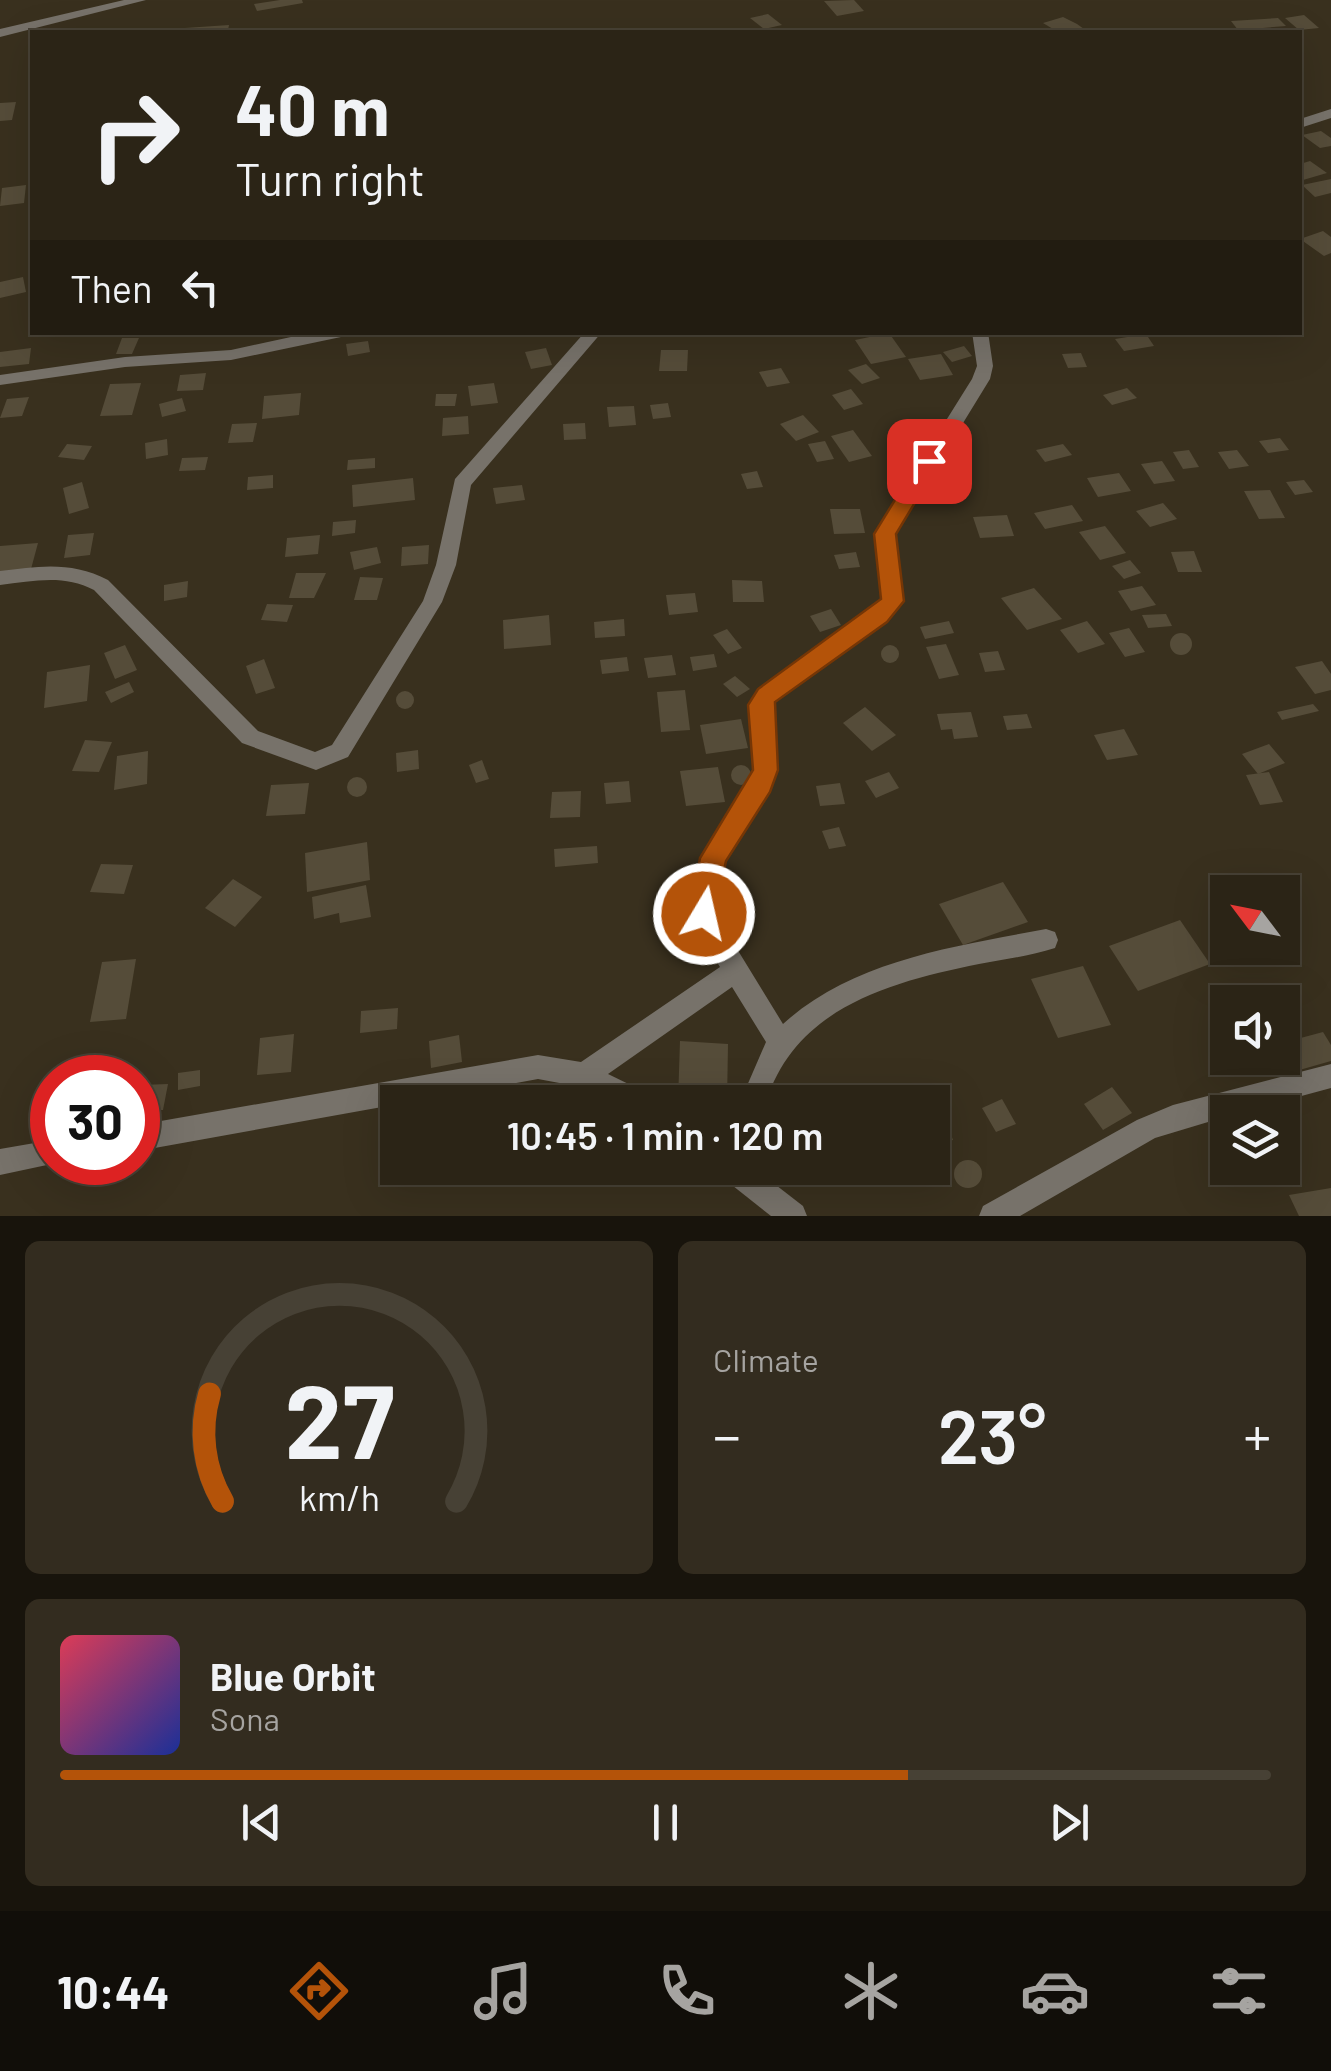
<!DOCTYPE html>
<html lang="en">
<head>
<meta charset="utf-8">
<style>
	body { margin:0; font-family:Barlow,sans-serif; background:#332c1f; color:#f1f3f6; height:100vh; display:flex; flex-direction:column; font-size:38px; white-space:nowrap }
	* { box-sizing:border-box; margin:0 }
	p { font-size:32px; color:#a6a4a1 }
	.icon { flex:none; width:55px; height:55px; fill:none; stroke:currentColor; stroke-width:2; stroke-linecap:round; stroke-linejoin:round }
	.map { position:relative; height:1216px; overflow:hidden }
	.side { display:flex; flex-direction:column; gap:25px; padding:25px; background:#18140c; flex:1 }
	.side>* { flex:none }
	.banner { position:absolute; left:30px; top:30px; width:1272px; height:305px; border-radius:0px; box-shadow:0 10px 40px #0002,0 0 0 2px #474135; background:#2b2416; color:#f1f3f6; overflow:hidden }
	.needle { width:65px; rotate:302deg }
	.fabs { position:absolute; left:1210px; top:875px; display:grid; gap:20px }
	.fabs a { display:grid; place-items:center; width:90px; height:90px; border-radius:0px; background:#2b2416; box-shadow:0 10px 40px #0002,0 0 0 2px #474135; font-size:50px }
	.speed { position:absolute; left:30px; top:1055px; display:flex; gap:20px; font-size:50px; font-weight:700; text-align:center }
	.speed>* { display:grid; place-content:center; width:130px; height:130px; border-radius:50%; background:#2b2416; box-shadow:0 10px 40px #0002,0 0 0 2px #474135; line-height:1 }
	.speed .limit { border:15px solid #d22; background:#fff; color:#111 }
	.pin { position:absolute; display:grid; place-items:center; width:85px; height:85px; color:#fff; margin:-42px; border-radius:20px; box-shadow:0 5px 15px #0006 }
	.me { position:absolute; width:110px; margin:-55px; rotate:9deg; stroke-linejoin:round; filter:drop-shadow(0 0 8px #0008) }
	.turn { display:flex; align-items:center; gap:35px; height:210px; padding:0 40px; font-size:45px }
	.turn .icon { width:130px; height:130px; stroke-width:2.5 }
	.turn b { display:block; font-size:70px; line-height:85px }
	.then { display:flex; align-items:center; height:95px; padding:0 40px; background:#0003; gap:20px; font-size:38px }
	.big { font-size:75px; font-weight:600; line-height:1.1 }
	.side .tile { flex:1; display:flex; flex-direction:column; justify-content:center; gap:15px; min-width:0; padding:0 35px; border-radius:15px; background:#332c1f }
	.side .dial { align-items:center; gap:0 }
	.dial svg { height:260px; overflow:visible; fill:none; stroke:#474135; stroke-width:7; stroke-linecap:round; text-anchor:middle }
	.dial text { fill:#f1f3f6; stroke:none }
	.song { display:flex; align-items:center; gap:30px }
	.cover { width:120px; height:120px; border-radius:15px; background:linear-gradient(135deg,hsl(350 70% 55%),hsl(230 70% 35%)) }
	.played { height:10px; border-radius:5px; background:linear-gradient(90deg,#b45309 70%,#474135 70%) }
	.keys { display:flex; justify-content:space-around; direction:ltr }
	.heat { display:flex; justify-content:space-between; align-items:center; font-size:55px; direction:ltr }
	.side .tiles { flex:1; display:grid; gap:25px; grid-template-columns:1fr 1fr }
	.tile:last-child { grid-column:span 2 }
	.trip { position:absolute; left:380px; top:1085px; width:570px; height:100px; border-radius:0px; background:#2b2416; box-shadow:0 10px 40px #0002,0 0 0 2px #474135; font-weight:600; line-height:100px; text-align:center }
	.tabs { display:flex; height:160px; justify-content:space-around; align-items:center; background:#110e09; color:#a6a4a1 }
	.tabs .icon { width:70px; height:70px }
	.tabs .active { color:#b45309 }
	.tabs b { font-size:45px; color:#f1f3f6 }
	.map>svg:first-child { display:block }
	.building { fill:#554c39 }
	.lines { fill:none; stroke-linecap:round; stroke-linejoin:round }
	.minor { fill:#77726a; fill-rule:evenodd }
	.route { fill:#b45309; stroke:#753606; stroke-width:2.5 }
</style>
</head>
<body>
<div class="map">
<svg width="1331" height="1216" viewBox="0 0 1331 1216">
	<rect width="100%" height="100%" fill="#39301e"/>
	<g class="building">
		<path d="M280,0H302L303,3L257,11L254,4Z"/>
		<path d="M854,0L864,11L837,16L824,1Z"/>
		<path d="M768,14L782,25L764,29L750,18Z"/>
		<path d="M1304,15L1319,28L1299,30L1285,18Z"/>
		<path d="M1063,17L1077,24L1084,29L1058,32L1043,23Z"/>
		<path d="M1278,18L1286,26L1238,30L1231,21Z"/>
		<path d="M229,25L228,30L169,32L170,29Z"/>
		<path d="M16,102L12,120L0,121V103Z"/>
		<path d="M1321,131L1331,138V146L1320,148L1302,135Z"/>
		<path d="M1310,161L1327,173L1303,180L1300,164Z"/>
		<path d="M1331,179V193L1315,197L1302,185Z"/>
		<path d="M26,185L24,203L0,206L2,188Z"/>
		<path d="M1323,231L1331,237V253L1324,256L1300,239Z"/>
		<path d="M23,277L26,292L0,298V282Z"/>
		<path d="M889,333L906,357L871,364L855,340Z"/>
		<path d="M1146,334L1154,346L1124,351L1115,339Z"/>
		<path d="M122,338H139L132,354H116Z"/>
		<path d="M368,341L370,352L348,356L346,344Z"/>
		<path d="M964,346L972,356L952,362L943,352Z"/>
		<path d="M31,348L29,364L0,367V352Z"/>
		<path d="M546,348L552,365L531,369L525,352Z"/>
		<path d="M661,350H688L687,371H659Z"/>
		<path d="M1081,353L1087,367L1068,368L1062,354Z"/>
		<path d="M941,354L953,375L920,380L908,359Z"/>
		<path d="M866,364L880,378L862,384L848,370Z"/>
		<path d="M781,368L790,383L767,387L759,372Z"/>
		<path d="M206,373L203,390L177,391L180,375Z"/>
		<path d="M141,383L132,415L100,416L110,384Z"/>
		<path d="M494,383L498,403L471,406L468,386Z"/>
		<path d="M1127,388L1137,398L1112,405L1103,395Z"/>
		<path d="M851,389L863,404L844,410L832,395Z"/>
		<path d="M301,393L299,415L262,419L264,396Z"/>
		<path d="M436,394H457L455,406H435Z"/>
		<path d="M29,397L22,416L0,418L7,399Z"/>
		<path d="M182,398L186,411L162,417L159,404Z"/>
		<path d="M668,403L671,417L653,419L650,405Z"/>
		<path d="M634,406L636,425L609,427L607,407Z"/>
		<path d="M803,415L819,432L796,441L780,424Z"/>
		<path d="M468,416L469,434L442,436L443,418Z"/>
		<path d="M257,423L253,442L228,443L232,424Z"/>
		<path d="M585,423L586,439L564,440L563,424Z"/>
		<path d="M853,430L872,456L849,462L831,436Z"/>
		<path d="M1280,438L1289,450L1268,453L1259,441Z"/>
		<path d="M167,439L168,455L146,459L145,443Z"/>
		<path d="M825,441L834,459L817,462L808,444Z"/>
		<path d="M67,444L92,446L84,460L58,457Z"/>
		<path d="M1063,444L1072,455L1045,462L1036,450Z"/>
		<path d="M1189,450L1199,467L1183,469L1173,452Z"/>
		<path d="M1237,450L1249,466L1229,469L1218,452Z"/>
		<path d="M208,457L205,470L179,471L182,458Z"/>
		<path d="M375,458V468L347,470L348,460Z"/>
		<path d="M1162,461L1175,481L1154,484L1141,464Z"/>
		<path d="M757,471L763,487L747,489L741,474Z"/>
		<path d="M1119,473L1131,491L1098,497L1087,478Z"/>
		<path d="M273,475V488L247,490L248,477Z"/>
		<path d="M413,478L415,500L353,507L352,485Z"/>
		<path d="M1304,480L1313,492L1295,495L1286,482Z"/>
		<path d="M82,482L89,508L69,514L63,488Z"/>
		<path d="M522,485L525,500L496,504L493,488Z"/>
		<path d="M1270,490L1285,518L1259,519L1244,491Z"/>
		<path d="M1163,503L1177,519L1150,527L1136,511Z"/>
		<path d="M1072,505L1083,521L1045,529L1034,513Z"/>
		<path d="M830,509H860L865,533L834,534Z"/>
		<path d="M1007,515L1014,536L980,538L973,517Z"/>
		<path d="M356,520L355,533L332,536L333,522Z"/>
		<path d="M1105,526L1126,553L1100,560L1079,532Z"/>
		<path d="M94,533L90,555L64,558L68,535Z"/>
		<path d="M320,535L318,554L285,557L287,538Z"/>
		<path d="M38,543L31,569L0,572V546Z"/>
		<path d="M429,545L428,564L401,566L402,547Z"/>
		<path d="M377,547L381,563L354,570L350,552Z"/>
		<path d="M1194,551L1202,572H1178L1171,552Z"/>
		<path d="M856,552L860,567L839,569L834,555Z"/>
		<path d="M1130,560L1141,573L1124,579L1112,566Z"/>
		<path d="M296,573H326L314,598H289Z"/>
		<path d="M360,577L383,578L377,600H354Z"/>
		<path d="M732,580L762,581L764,602H733Z"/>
		<path d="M188,581L187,597L164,601V585Z"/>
		<path d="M1142,586L1156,605L1131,611L1118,591Z"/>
		<path d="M1034,588L1062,619L1027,630L1001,598Z"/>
		<path d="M695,593L698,612L669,615L666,595Z"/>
		<path d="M267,604L293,605L287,622L261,620Z"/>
		<path d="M831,609L841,625L820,632L810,616Z"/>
		<path d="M1166,614L1172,626L1148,628L1142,615Z"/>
		<path d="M549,615L551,645L504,649L503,620Z"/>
		<path d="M624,619L625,636L595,638L594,622Z"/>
		<path d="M949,621L954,633L925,639L920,627Z"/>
		<path d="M1087,621L1105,644L1078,653L1060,630Z"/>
		<path d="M1129,628L1145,652L1125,657L1109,633Z"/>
		<path d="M727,629L742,648L728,654L713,635Z"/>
		<circle cx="1181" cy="644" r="11"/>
		<path d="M946,644L959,675L939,679L926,647Z"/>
		<circle cx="890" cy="654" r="9"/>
		<path d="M125,645L137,670L115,679L104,653Z"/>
		<path d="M998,651L1005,670L985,672L979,653Z"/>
		<path d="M714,654L717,667L693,671L690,657Z"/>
		<path d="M672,655L676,675L648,678L644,658Z"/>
		<path d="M627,657L629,671L602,674L600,660Z"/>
		<path d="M264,659L275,688L256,694L246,666Z"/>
		<path d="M1322,661L1331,674V690L1315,694L1295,667Z"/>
		<path d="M90,665L87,701L44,708L47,672Z"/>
		<path d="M735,676L750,689L737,697L723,684Z"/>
		<path d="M129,682L134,692L111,703L105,692Z"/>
		<path d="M685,690L690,730L661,732L657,692Z"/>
		<circle cx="405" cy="700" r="9"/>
		<path d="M1313,704L1319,711L1282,720L1277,712Z"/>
		<path d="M865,707L896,735L872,751L843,723Z"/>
		<path d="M971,712L978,737L954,739L952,729L941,730L937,714Z"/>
		<path d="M1027,714L1032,728L1007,730L1003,716Z"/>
		<path d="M741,719L748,748L706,754L700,725Z"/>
		<path d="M1124,729L1138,755L1107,760L1094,735Z"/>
		<path d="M85,740L112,742L99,772L72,771Z"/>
		<path d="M1269,744L1285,763L1258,774L1242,754Z"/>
		<path d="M418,750L419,769L397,772L396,753Z"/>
		<path d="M148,751L147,784L114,790L117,756Z"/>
		<path d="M482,760L489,779L476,783L469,765Z"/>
		<circle cx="741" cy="775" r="10"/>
		<path d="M718,767L725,802L686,806L680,771Z"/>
		<path d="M889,772L899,788L876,798L865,781Z"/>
		<path d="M1269,772L1283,802L1260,805L1246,775Z"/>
		<circle cx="357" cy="787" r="10"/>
		<path d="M629,781L631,802L606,804L604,783Z"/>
		<path d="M309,783L305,814L266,816L271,785Z"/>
		<path d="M840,783L845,804L820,806L816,786Z"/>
		<path d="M581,791L580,817L550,818L552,792Z"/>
		<path d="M839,827L846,846L829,849L822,831Z"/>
		<path d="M367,842L370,880L307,892L305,853Z"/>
		<path d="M597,846L598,863L555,867L554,849Z"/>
		<path d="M101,864L133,865L124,894L90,892Z"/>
		<path d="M233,879L262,897L235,927L205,908Z"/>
		<path d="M1003,882L1028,922L963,945L939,904Z"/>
		<path d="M366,885L371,917L340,923L339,913L314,919L312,897Z"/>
		<path d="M1180,920L1210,964L1138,991L1109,946Z"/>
		<path d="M136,959L126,1019L90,1022L102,962Z"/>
		<path d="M1083,966L1111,1025L1058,1038L1031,979Z"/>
		<path d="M398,1008L397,1029L360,1033L361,1011Z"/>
		<path d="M1323,1032L1331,1045V1061L1296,1071L1282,1043Z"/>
		<path d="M294,1034L291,1072L257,1075L260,1038Z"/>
		<path d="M459,1035L462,1062L431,1068L429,1041Z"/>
		<path d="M680,1041L728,1044L727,1102H678Z"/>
		<path d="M200,1070V1086L178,1090V1073Z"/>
		<path d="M168,1084L163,1110H138L141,1085Z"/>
		<path d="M1112,1087L1132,1113L1103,1130L1084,1104Z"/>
		<path d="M1002,1099L1016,1124L996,1132L982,1108Z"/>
		<path d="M941,1108L953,1140L932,1145V1110Z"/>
		<circle cx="968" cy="1174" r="14"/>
		<path d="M1331,1188V1216H1299L1289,1195Z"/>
	</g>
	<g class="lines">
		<g class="minor">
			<path d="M124,0H146L0,37V29Z"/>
			<path d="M1331,109V118L1300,128V119Z"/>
			<path d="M314,332H349L341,337L231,360L125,367L0,385V375L125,357L231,350Z"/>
			<path d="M585,332H602L471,485L456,565L442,602L348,757L316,770L242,743L94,590C64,574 33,581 0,585V571C39,566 72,561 108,580L258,731L315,752L332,745L423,601L436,565L455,479Z"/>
			<path d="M972,332H988L993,366L990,379L895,534L902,601L886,621L775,700L770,714L776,770L772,785L724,861L715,913L783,1024C853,960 956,946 1046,929L1055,932L1058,940L1055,948C1031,956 1004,959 979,964C891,982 796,1007 766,1102H740L766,1042L732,987L608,1074L647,1093L651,1102H612L581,1087L538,1079L138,1151V1125L538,1055L581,1062L720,967C711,952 699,935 693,918C679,878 729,814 751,782L754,770L748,714L760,689L872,611L882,599L875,534L972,379L977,366Z"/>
			<path d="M1331,1064V1088L1242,1112H1228V1116L1155,1138L1020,1216H979L983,1206L1137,1120L1173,1105Z"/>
			<path d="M52,1140V1162H61L0,1175V1149Z"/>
			<path d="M719,1168H754L803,1206L807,1216H771L723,1178Z"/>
		</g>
	</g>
	<path class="route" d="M929,454L940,461L896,534L904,601L887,622L775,702L778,770L770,792L726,861L713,922L704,926L694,922L690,914L700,858L753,770L748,705L758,689L881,599L874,534L922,456Z"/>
</svg>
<div class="fabs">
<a><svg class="needle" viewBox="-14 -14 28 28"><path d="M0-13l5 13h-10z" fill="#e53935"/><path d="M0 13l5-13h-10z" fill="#a6a4a1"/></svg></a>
<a><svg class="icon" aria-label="sound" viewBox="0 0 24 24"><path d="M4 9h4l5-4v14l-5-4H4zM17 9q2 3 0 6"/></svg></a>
<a><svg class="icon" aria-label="layers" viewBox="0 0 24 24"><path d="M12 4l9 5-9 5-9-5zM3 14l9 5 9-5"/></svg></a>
</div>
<div class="speed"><div class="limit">30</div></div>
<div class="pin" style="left:929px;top:461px;background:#d93025"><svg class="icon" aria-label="arrive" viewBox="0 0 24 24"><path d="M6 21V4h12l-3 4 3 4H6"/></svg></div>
<svg class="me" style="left:704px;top:914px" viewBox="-20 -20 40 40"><circle r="17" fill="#b45309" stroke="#fff" stroke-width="3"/><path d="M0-11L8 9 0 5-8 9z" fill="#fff"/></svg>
<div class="trip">10:45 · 1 min · 120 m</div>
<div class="banner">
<div class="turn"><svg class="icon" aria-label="right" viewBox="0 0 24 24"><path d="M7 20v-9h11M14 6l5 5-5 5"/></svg><div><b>40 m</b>Turn right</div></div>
<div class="then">Then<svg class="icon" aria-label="left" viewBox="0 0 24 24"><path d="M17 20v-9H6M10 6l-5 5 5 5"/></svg></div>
</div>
</div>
<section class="side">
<div class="tiles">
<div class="tile dial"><svg viewBox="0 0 100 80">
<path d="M14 69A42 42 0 1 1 86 69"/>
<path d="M14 69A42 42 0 0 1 10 36" stroke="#b45309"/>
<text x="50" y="56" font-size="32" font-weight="700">27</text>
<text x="50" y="72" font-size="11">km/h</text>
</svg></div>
<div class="tile"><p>Climate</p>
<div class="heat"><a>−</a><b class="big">23°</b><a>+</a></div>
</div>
<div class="tile">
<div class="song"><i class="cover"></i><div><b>Blue Orbit</b><p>Sona</p></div></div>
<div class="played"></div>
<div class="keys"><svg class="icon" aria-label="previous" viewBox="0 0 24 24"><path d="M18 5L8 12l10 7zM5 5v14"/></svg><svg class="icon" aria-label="pause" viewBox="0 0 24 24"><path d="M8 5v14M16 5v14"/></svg><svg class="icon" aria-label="next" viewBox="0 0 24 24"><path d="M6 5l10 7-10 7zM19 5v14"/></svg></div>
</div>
</div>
</section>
<nav class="tabs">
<b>10:44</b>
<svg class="icon active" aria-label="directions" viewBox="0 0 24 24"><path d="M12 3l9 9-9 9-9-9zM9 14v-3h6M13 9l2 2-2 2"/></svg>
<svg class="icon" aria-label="music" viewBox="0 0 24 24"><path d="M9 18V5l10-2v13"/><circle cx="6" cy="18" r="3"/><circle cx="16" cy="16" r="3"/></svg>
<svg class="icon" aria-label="phone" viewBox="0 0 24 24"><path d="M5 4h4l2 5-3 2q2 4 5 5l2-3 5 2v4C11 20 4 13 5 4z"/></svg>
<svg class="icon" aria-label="climate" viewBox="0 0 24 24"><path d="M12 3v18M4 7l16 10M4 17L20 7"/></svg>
<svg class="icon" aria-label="car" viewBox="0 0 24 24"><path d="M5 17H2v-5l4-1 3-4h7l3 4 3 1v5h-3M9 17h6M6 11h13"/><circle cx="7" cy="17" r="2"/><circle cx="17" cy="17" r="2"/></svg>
<svg class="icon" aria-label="filters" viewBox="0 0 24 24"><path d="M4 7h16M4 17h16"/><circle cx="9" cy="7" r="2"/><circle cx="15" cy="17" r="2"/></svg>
</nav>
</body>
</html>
